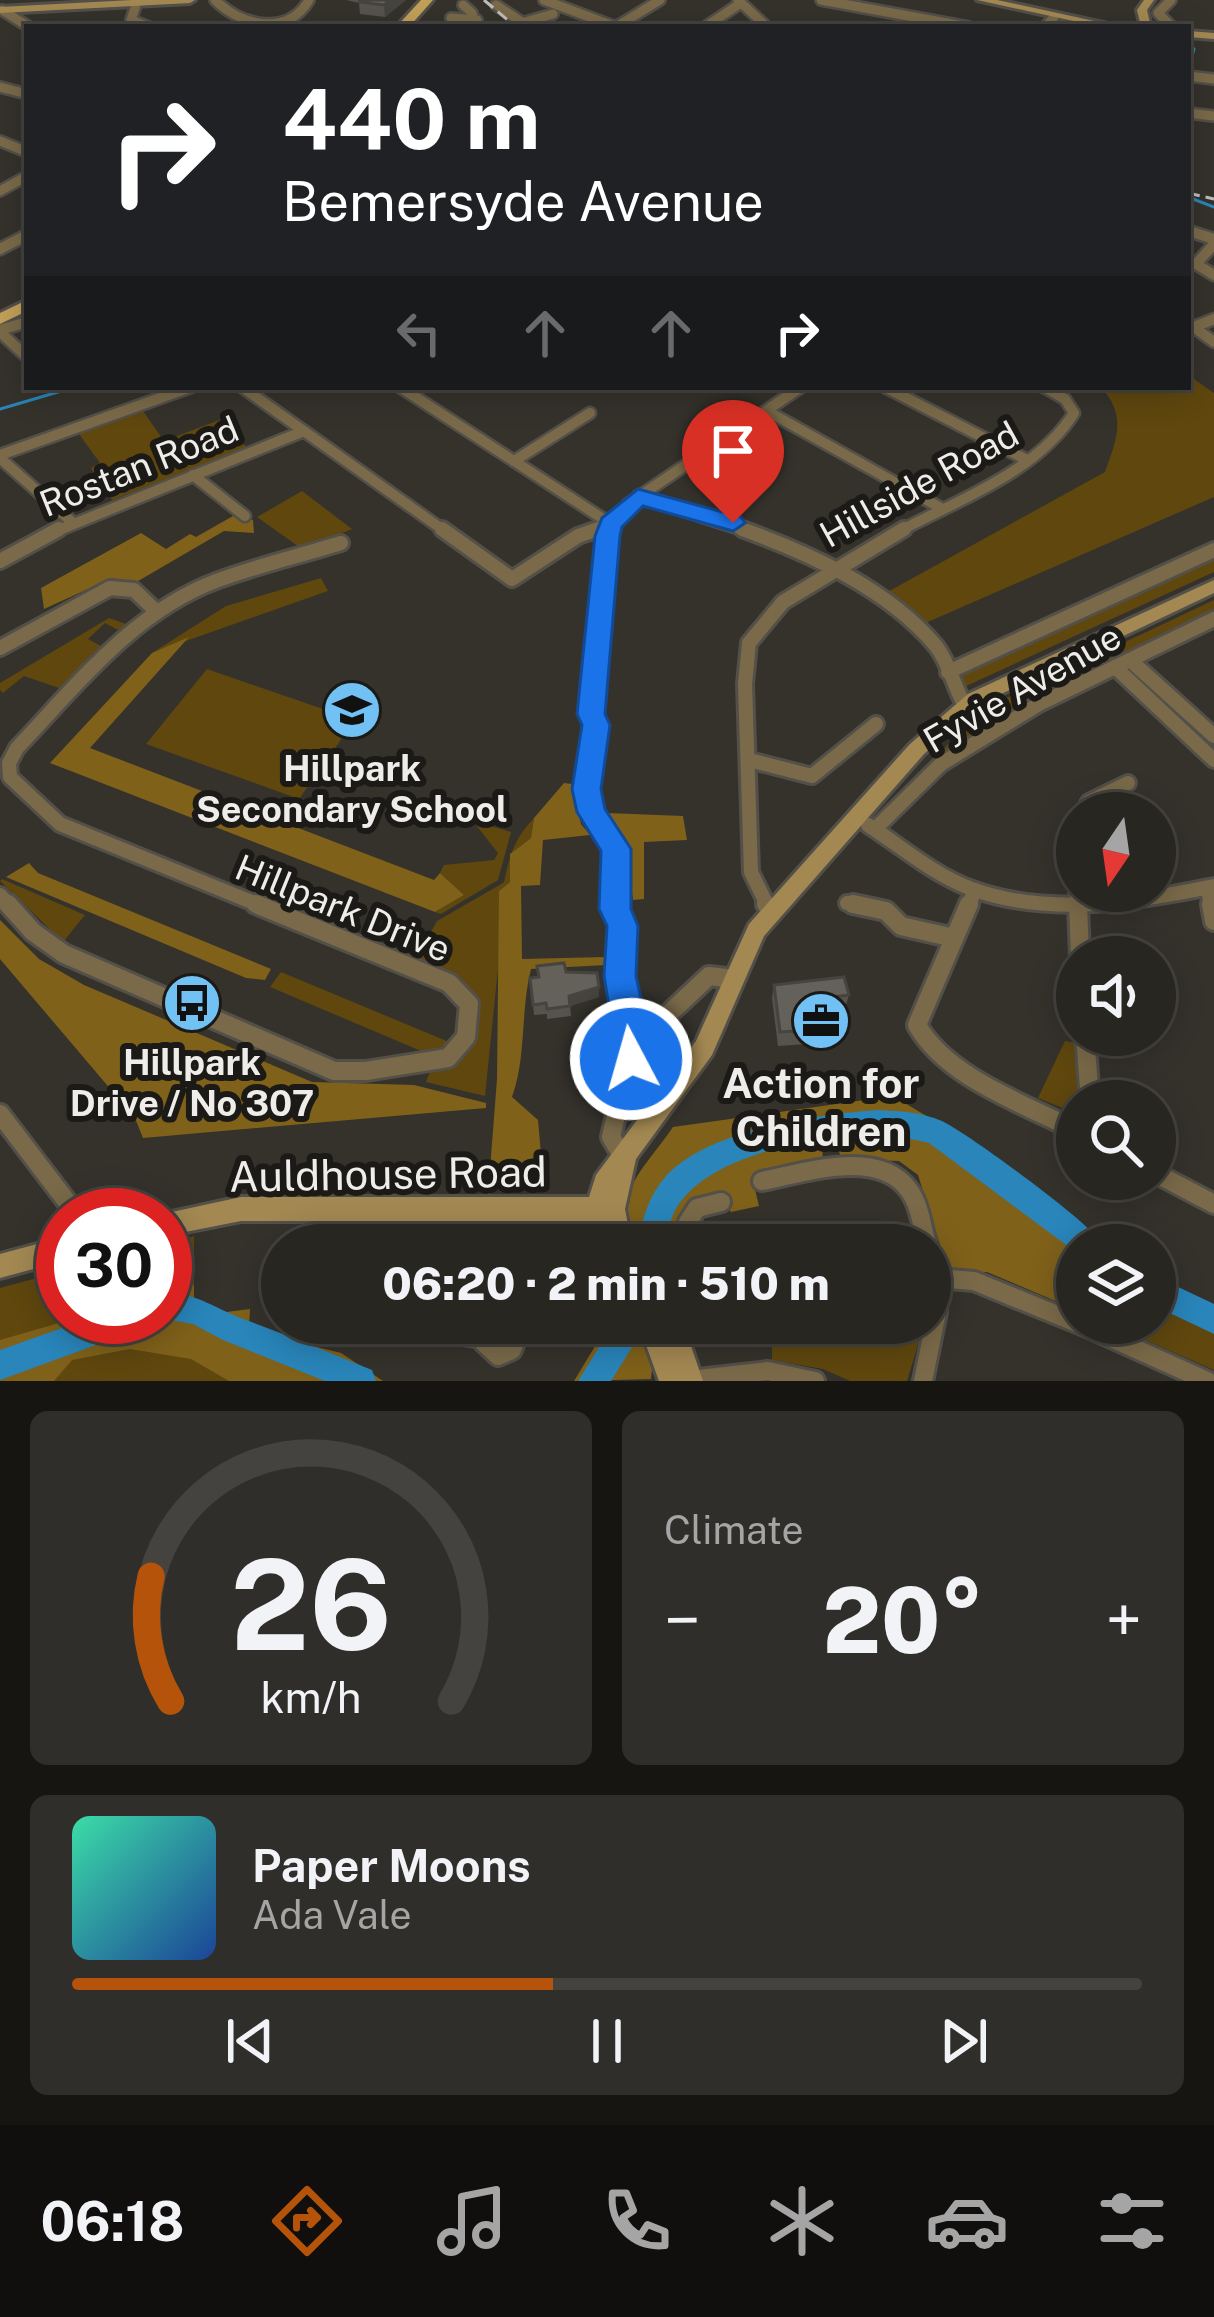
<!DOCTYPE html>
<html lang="en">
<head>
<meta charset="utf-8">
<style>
	body { margin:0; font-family:"Public Sans",sans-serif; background:#302e2a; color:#f1f3f6; height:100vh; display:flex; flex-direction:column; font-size:45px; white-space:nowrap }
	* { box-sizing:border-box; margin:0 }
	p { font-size:39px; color:#a5a5a5 }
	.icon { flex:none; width:66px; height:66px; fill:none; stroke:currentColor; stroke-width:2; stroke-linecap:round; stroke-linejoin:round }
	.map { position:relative; height:1381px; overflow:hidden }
	.panel { display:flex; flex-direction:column; gap:30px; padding:30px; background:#161512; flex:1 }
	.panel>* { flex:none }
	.hud { position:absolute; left:24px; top:24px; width:1167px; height:366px; border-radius:0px; box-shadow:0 6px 30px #0003,0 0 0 3px #44433f; background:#202124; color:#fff; overflow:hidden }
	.needle { width:78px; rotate:193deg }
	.controls { position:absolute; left:1056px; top:792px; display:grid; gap:24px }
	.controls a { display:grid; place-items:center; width:120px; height:120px; border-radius:50%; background:#282621; box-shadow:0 6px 30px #0003,0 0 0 3px #44433f; font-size:60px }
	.speed { position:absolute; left:36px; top:1188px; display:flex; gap:24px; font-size:60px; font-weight:700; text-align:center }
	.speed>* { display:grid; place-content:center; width:156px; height:156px; border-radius:50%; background:#282621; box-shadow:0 6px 30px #0003,0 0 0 3px #44433f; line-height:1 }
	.speed .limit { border:18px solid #d22; background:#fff; color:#111 }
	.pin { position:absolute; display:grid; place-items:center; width:102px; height:102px; color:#fff; margin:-123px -51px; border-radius:50% 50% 50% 0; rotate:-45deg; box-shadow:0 0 12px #0007 }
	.pin .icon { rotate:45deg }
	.me { position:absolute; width:132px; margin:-66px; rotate:354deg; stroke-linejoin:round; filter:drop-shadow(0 0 9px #0008) }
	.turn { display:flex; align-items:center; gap:42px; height:252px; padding:0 60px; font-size:54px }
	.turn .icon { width:156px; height:156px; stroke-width:2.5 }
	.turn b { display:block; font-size:84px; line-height:102px }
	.lanes { display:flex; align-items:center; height:114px; padding:0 60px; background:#0003; justify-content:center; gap:60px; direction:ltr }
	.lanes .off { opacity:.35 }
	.big { font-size:90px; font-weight:800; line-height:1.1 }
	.panel .card { flex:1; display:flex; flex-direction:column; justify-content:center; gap:18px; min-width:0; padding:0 42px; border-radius:18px; background:#302e2a }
	.panel .dial { align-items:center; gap:0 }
	.dial svg { height:312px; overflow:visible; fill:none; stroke:#44433f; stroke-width:7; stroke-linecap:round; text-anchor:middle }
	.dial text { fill:#f1f3f6; stroke:none }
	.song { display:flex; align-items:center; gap:36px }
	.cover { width:144px; height:144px; border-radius:18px; background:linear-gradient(135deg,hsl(160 70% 55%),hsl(220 70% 35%)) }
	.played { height:12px; border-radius:6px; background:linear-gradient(90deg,#b45309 45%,#44433f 45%) }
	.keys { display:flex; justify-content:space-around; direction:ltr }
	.heat { display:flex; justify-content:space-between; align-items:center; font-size:66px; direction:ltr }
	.panel .tiles { flex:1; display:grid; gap:30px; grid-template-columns:1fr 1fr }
	.card:last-child { grid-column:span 2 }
	.trip { position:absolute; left:261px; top:1224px; width:690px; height:120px; border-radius:60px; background:#282621; box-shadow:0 6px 30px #0003,0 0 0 3px #44433f; font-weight:800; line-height:120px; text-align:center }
	.tab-bar { display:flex; height:192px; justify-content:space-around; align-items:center; background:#100f0d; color:#a5a5a5 }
	.tab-bar .icon { width:84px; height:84px }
	.tab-bar .selected { color:#b45309 }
	.tab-bar b { font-size:54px; color:#f1f3f6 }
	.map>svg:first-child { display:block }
	.green { fill:#5f470e }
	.forest { fill:#7f611a }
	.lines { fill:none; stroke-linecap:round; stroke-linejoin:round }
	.stream { stroke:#2985ba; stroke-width:3 }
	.river { fill:#2985ba; fill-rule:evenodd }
	.street-far3-casing { stroke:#53504a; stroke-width:14 }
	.street-far2-casing { stroke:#53504a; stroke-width:15 }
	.street-far1-casing { stroke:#53504a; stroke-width:20 }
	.street-casing { stroke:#53504a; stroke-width:24 }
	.secondary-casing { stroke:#53504a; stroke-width:6 }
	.primary-casing { stroke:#53504a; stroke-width:6 }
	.street-far3 { stroke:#7a6a49; stroke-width:9 }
	.street-far2 { stroke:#7a6a49; stroke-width:10 }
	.street-far1 { stroke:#7a6a49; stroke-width:14 }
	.street { stroke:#7a6a49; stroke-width:18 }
	.secondary { fill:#a38852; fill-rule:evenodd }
	.primary { fill:#c2a058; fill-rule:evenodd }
	.rail { stroke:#c0beba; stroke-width:3; stroke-dasharray:12 6; stroke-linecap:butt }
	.wall { fill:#56534d }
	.shaded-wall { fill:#46443f }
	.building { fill:#64615a; stroke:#46443f; stroke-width:3 }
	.route { fill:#1a73e8; stroke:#114b97; stroke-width:3 }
	.labels { text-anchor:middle; stroke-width:12; stroke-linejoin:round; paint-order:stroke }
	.street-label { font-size:36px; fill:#efedea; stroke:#1b1a17 }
	.poi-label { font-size:36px; font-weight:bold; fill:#efedea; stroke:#1b1a17 }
	.near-poi-label { font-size:42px; font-weight:bold; fill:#efedea; stroke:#1b1a17 }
	.near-street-label { font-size:42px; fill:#efedea; stroke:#1b1a17 }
</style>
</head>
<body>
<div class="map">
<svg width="1214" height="1381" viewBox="0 0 1214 1381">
	<rect width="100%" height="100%" fill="#35322c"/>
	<g class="green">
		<path d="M1188,375L1214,393V497L921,625L882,595L1105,472C1117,438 1127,416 1101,387H1188Z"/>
		<path d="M143,411L164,441L222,419L247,448L112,500L91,468L100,463L79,434Z"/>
		<path d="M302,491L352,529L302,549L257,517Z"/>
		<path d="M1214,557V572L964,687L959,685V673Z"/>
		<path d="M321,578L328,591L152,653L226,606Z"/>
		<path d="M1214,600V615L1012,713L923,769L985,708Z"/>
		<path d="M109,618L126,624L118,630L105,623L88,639L101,646L62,689L24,676L3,693L0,690V683Z"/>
		<path d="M207,669L355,720L299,799L146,744Z"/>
		<path d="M534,818L531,838L510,854V882L499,891V959L485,1096L426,1082L430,1071C466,1060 474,1043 480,1007L453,973L416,958L437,921L503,883L504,882C510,855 514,839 534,818Z"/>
		<path d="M472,820L511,832L498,880L441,914L435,912L464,895L440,873L444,865L494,860L498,853Z"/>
		<path d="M0,881L2,879L85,915L63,942Z"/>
		<path d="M281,972L449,1042L440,1050L421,1051L270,987Z"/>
		<path d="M1065,1041L1077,1043L1083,1101H1077V1114L1038,1098Z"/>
		<path d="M194,1236V1305L211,1314L250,1310L249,1324L271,1336L341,1353L383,1381H0V1288L63,1271V1317H165V1244Z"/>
		<path d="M1155,1298L1214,1327V1370L1111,1325L1155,1323Z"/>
		<path d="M772,1323H883L884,1336L919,1341L907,1381H850L823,1369L772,1360Z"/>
	</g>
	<g class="forest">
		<path d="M233,516L253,520L254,533L224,531L133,584L112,578L44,609L41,588L141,533L166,549L190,534L196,537Z"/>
		<path d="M189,637L90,748L434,880L440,873L464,895L435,912L50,763L152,653Z"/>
		<path d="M564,783L572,784L581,824L590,835L543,840L540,885L521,886L522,959L605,957L606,965L531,969C520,1012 527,1055 512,1097L538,1120L542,1165L488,1195L497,1079L499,891L510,882V854L531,838L534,818Z"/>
		<path d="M607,813L683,816L687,840L644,842V899L633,900L626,850Z"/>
		<path d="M29,863L38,873L271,969L265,980L246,978L6,877Z"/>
		<path d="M0,920L39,959L84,985L312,1082L414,1085L486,1103V1108L143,1138L135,1118L0,959Z"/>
		<path d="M893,1096L940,1124L936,1138L1081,1245H1077V1310L987,1272L962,1273L947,1267L918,1175L899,1161L842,1159L837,1147H822L823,1159L752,1177L759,1206L731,1212L719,1193L698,1200L679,1245H626C616,1188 642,1172 673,1127Z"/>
		<path d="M194,1285V1305L211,1314L250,1309L249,1324L271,1336L341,1353L383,1381H229L191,1359L130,1349L72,1360L54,1381H0V1340L80,1317H165V1293Z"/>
		<path d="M609,1323H639L654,1352L651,1379L574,1381Z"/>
	</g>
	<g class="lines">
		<g class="stream">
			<path d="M1155,15L1164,27"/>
			<path d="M1188,42L1194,49L1188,71"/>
			<path d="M1188,114V148"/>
			<path d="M1188,197L1214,207"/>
			<path d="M0,409L75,387"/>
		</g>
		<g class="river">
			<path d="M878,1110C900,1111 921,1112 942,1121C966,1132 1095,1226 1103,1245H1077V1253L929,1143C866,1124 734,1144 687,1194C673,1208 668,1225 666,1245H638C641,1221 649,1195 666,1176C708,1130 818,1114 878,1110Z"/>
			<path d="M1155,1276L1214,1304V1334L1155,1306Z"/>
			<path d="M165,1292C198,1293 217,1310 246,1320C288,1335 330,1353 372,1370L376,1381H325L223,1340L193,1324L155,1317H165Z"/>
			<path d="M93,1317H150L145,1327L0,1380V1350Z"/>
			<path d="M614,1323H647L611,1381H578Z"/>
		</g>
		<defs>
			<g id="street-far3">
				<path d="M215,0C241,26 288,37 309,0"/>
				<path d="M544,0L616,27"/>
				<path d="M738,0L767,27"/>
				<path d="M821,0L969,27"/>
				<path d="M1171,0L1158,13L1172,27"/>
				<path d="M136,5L131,20L149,27"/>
				<path d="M463,5L472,13L476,27"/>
				<path d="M496,5L529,27"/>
				<path d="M2,10L29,27"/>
				<path d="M451,18L477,20"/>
				<path d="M522,23L553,14"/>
				<path d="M616,27L660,0"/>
				<path d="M705,27L741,3"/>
				<path d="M1045,27L1054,17"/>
				<path d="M1188,76L1214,79"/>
				<path d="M0,87L27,94"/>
				<path d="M1188,113L1214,116"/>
				<path d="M0,141L27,152"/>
				<path d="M0,191L27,176"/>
				<path d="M1188,230L1204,236"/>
			</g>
			<g id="street-far2">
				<path d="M1195,233L1214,239"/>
				<path d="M1214,244L1196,264L1214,275"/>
				<path d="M0,249L27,235"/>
				<path d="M1188,323L1214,342"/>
				<path d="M1194,327L1214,319"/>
				<path d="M0,330L27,322"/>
				<path d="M0,332L27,357"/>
				<path d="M242,387L446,532"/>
				<path d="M400,387L611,524"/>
				<path d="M885,387L1027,460"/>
				<path d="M767,411L941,508"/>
				<path d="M0,455L191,387"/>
				<path d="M0,458L72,522"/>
				<path d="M514,461L590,413"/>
				<path d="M193,475L245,516"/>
				<path d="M638,496L750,532"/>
				<path d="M54,532L304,431"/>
				<path d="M589,532L611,524"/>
				<path d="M608,532L628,504L801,387"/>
				<path d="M898,532C958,500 1037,472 1074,413L1065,399L1044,387"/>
			</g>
			<g id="street-far1">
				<path d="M442,529L512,579L578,536L598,529"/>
				<path d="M609,529L587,803L616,849L615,907"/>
				<path d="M742,529C811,554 888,589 936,646C950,664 954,687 965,706"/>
				<path d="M0,561L59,529"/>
				<path d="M0,648L110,588L134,590L157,612"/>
				<path d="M1130,660L1214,736"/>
				<path d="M1115,667L1214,760"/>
				<path d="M948,672L1214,550"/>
				<path d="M749,760L812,776L876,724"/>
				<path d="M1083,813L1089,802L1128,783"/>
				<path d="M868,825C902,847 934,875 972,889C1049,917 1136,902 1214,886"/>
				<path d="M875,829L941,764L1039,704L1214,619"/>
				<path d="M1208,888L1211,907"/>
				<path d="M1077,891L1078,907"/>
				<path d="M0,895L11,907"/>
				<path d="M847,903L867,907"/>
				<path d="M264,907L60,824L10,777L9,763L17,748C76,686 133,612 216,581C256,566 299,556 341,543"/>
				<path d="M768,907L751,872L745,684L749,643L783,602L904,529"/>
				<path d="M968,907L975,890"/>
			</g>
			<g id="street">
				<path d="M8,904L33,932L64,954L334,1071H366L448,1058L466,1037L469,1004L449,983L256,904"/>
				<path d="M615,904L622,926L620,977L632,1047L611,1137L625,1160"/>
				<path d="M766,904L770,910"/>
				<path d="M853,904L886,911L901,926L954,938"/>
				<path d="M969,904L917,1025C947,1078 1025,1104 1077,1131"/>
				<path d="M1078,904L1080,957"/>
				<path d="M1211,904L1214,921"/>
				<path d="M630,1025L660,1022L709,976L734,979"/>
				<path d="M1085,1035L1090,1101"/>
				<path d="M0,1114L77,1215"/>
				<path d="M1155,1173L1214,1204"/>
				<path d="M762,1181C804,1173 878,1147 909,1190C920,1205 922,1227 927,1245"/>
				<path d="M328,1245L332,1209"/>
				<path d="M684,1245L688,1222L697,1208L721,1202"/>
				<path d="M930,1255L937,1278"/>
				<path d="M446,1323L463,1335L484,1338"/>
				<path d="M497,1323L486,1332L484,1343L498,1356L512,1350L516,1339L505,1323"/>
				<path d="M1078,1323L1207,1381"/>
				<path d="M690,1380L768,1371L815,1381"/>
				<path d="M923,1381L937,1312V1278L974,1281L1077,1323"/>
			</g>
			<g id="secondary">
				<path d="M132,0H195L190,3L0,13V7Z"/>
				<path d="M977,0H997L1122,27H1101Z"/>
				<path d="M1144,0H1154L1147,10L1151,27H1141L1137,10Z"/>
				<path d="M1188,31L1214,33V39L1188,37Z"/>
				<path d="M1214,580V593L980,704L924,754L764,936L712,1055L636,1159L625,1209L632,1245H590L585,1221H241L165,1236V1215H158L241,1197H589L596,1175L696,1041L749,924L910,744L968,694Z"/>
				<path d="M63,1237V1261L0,1278V1254Z"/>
				<path d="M638,1323H683L703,1381H659Z"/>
			</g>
			<g id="primary">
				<path d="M421,0H433L409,27H396Z"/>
				<path d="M27,300V311L0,324V313Z"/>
			</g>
		</defs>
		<use href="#street-far3" class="street-far3-casing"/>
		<use href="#street-far2" class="street-far2-casing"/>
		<use href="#street-far1" class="street-far1-casing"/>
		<use href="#street" class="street-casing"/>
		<use href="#secondary" class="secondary-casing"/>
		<use href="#primary" class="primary-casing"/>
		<use href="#street-far3" class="street-far3"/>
		<use href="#street-far2" class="street-far2"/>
		<use href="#street-far1" class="street-far1"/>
		<use href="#street" class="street"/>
		<use href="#secondary" class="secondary"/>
		<use href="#primary" class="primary"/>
		<g class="rail">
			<path d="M484,0L516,27"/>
			<path d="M1188,193L1214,199"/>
		</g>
	</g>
	<g class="wall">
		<path d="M346,0H406L385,17L360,14L359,3Z"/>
		<path d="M566,972L599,997L570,1006L571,1016L547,1019V1014L534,1015L530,978Z"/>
		<path d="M774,985L849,995L845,1008L835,1010L840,1028L837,1042L778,1046L772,998Z"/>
	</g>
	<g class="shaded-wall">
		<path d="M390,0H406L385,17L384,5Z"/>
		<path d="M599,987V997L569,1006V996Z"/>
	</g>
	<g class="building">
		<path d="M360,0H390L384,5L359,2Z"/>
		<path d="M564,963L566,972L597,973L599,987L569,996L570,1006L547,1009L546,1003L533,1005L530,978L539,977L537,966Z"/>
		<path d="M844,977L849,995L832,997L840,1028L780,1032L774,985Z"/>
	</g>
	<path class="route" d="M638,489L741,517L745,523L733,531L643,506L622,527L620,536L605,714L610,725L601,789L605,809L631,849V909L638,926L636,976L647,1025V1059L643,1070L631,1074L619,1070L604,976L607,926L599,909L601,851L577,812L572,789L582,725L577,714L595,536L602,518Z"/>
	<defs>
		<symbol id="school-disc" viewBox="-11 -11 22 22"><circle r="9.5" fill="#72c1f5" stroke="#1b1a17"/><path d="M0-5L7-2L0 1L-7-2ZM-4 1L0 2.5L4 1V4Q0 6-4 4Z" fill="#111"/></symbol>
		<symbol id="bus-disc" viewBox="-11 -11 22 22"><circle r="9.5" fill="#72c1f5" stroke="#1b1a17"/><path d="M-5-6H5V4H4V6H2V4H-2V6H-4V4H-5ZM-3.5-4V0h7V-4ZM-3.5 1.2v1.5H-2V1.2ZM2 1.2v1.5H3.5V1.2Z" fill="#111"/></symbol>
		<symbol id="office-disc" viewBox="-11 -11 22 22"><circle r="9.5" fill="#72c1f5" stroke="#1b1a17"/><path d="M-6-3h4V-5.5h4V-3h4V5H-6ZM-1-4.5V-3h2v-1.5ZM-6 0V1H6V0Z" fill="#111"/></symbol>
	</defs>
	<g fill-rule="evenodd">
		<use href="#school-disc" x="319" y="677" width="66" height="66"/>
		<use href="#bus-disc" x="159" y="970" width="66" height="66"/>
		<use href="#office-disc" x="788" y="988" width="66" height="66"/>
	</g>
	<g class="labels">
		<g class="street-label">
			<text transform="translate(139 466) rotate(-22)" y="13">Rostan Road</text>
			<text transform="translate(919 484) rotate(-29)" y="13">Hillside Road</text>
			<text transform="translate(1022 688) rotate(-30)" y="13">Fyvie Avenue</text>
			<text transform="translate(343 908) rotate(22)" y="13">Hillpark Drive</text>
		</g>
		<g class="poi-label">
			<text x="352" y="781">Hillpark<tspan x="352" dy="41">Secondary School</tspan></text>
			<text x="192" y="1075">Hillpark<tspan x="192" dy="41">Drive / No 307</tspan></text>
		</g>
		<g class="near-poi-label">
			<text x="821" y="1098">Action for<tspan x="821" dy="48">Children</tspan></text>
		</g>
		<g class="near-street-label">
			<text transform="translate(388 1174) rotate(-1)" y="15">Auldhouse Road</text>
		</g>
	</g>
</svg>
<div class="controls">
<a><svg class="needle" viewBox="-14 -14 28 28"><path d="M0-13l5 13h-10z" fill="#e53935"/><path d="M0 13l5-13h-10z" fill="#a5a5a5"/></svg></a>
<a><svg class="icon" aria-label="sound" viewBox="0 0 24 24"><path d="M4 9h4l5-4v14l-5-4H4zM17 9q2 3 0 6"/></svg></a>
<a><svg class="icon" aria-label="search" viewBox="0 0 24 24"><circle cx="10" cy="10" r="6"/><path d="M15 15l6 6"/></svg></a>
<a><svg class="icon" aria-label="layers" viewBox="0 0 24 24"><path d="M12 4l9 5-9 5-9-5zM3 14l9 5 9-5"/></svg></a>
</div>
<div class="speed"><div class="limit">30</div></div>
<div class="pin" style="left:733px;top:523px;background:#d93025"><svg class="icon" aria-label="arrive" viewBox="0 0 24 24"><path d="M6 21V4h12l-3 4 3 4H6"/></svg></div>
<svg class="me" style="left:631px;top:1059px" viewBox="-20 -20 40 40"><circle r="17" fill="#1a73e8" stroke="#fff" stroke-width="3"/><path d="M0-11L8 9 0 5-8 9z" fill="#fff"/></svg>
<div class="trip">06:20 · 2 min · 510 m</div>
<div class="hud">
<div class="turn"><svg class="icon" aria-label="right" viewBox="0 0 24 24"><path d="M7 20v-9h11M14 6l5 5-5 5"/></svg><div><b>440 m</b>Bemersyde Avenue</div></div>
<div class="lanes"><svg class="icon off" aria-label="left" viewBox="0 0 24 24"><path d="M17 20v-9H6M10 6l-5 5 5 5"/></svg><svg class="icon off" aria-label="ahead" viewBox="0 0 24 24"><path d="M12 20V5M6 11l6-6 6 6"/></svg><svg class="icon off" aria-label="ahead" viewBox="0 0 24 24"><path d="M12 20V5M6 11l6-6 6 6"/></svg><svg class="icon" aria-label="right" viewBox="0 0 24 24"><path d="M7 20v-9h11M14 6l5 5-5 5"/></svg></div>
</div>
</div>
<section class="panel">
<div class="tiles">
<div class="card dial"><svg viewBox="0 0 100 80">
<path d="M14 69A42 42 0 1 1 86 69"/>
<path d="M14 69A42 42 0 0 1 9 37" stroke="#b45309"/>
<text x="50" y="56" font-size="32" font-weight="700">26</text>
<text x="50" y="72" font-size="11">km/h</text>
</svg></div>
<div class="card"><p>Climate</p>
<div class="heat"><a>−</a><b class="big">20°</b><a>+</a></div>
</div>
<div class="card">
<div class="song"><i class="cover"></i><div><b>Paper Moons</b><p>Ada Vale</p></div></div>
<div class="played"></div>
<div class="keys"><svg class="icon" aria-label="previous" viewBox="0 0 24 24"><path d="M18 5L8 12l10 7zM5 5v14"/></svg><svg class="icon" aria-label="pause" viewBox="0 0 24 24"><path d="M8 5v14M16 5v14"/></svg><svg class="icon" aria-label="next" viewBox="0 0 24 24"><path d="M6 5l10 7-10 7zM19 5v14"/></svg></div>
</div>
</div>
</section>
<nav class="tab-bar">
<b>06:18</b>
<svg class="icon selected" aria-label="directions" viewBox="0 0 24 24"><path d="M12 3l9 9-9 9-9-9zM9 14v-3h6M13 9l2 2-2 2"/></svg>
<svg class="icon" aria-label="music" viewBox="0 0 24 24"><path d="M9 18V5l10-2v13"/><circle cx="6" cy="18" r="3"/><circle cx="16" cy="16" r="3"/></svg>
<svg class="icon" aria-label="phone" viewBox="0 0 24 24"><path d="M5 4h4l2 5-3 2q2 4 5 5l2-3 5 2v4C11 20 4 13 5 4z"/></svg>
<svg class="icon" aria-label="climate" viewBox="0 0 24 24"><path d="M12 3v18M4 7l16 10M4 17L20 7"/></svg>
<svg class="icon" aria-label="car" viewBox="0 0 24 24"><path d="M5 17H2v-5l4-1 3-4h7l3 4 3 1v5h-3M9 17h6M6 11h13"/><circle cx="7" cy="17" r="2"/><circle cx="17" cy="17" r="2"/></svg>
<svg class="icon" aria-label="filters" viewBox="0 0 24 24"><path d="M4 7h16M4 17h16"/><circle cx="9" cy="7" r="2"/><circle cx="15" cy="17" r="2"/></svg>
</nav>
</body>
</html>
